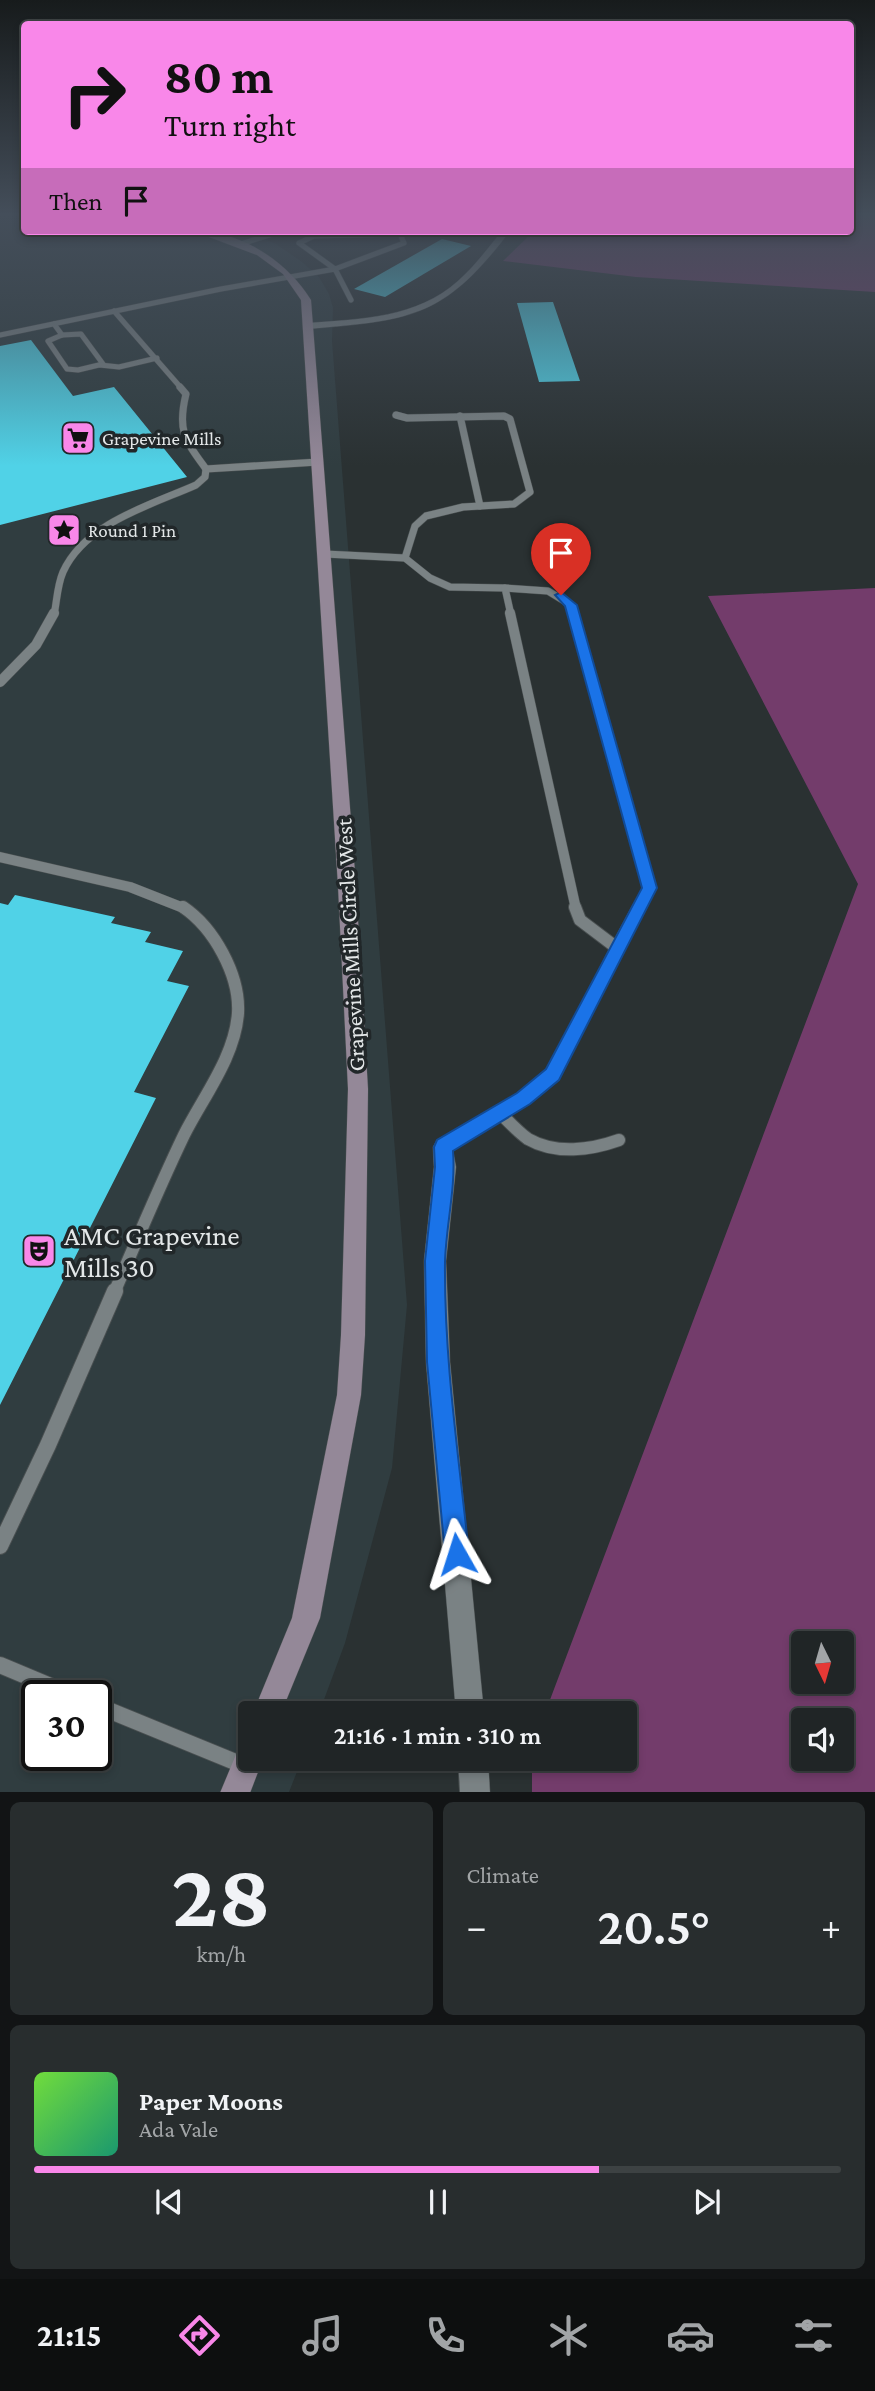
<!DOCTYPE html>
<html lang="en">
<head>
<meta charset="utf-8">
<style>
	body { margin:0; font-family:"Crimson Pro",serif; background:#282d2e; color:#f1f3f6; height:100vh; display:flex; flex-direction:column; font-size:26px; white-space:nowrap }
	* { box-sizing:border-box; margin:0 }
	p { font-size:23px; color:#a2a5a7 }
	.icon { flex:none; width:38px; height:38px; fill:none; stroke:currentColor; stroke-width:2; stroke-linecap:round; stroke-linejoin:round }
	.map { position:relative; height:1792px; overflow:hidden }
	.sheet { display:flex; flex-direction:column; gap:10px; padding:10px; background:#121415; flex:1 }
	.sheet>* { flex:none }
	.hud { position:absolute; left:21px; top:21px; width:833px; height:214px; border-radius:7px; box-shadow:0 4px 10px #0003,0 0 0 2px #3d4243; background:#f987e9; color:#111; overflow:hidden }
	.needle { width:46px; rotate:175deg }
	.buttons { position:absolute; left:791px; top:1631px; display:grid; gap:14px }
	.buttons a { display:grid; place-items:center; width:63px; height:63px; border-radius:7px; background:#202526; box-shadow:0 4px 10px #0003,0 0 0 2px #3d4243; font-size:35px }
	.speed { position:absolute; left:21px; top:1680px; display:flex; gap:14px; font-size:35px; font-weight:700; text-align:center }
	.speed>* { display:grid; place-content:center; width:91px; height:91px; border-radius:50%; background:#202526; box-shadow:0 4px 10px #0003,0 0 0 2px #3d4243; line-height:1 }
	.speed .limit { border:4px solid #111; border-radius:10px; background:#fff; color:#111 }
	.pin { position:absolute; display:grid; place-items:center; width:60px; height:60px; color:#fff; margin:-72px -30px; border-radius:50% 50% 50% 0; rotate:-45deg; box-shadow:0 0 7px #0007 }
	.pin .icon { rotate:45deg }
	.me { position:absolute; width:77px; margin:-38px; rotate:354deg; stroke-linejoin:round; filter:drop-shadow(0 0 5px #0008) }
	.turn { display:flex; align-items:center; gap:24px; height:147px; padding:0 28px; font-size:32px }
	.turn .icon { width:91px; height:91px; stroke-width:2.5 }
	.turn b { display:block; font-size:49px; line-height:60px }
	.then { display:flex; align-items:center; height:66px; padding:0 28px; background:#0003; gap:14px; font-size:26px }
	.big { font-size:52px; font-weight:600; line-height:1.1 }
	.sheet .tile { flex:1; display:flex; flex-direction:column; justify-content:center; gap:10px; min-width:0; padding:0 24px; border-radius:10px; background:#282d2e }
	.sheet .dial { align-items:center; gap:0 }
	.dial b { font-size:91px; line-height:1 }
	.song { display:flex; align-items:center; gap:21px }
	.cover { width:84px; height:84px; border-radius:10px; background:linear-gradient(135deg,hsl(100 70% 55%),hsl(160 70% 35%)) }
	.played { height:7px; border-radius:4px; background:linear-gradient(90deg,#f987e9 70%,#3d4243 70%) }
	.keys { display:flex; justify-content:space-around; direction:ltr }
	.heat { display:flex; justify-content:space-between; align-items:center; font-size:38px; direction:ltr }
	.sheet .tiles { flex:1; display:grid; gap:10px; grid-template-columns:1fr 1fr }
	.tile:last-child { grid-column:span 2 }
	.trip { position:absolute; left:238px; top:1701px; width:399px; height:70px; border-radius:7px; background:#202526; box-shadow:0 4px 10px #0003,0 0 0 2px #3d4243; font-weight:600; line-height:70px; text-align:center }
	.menu { display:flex; height:112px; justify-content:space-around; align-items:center; background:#0d0f0f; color:#a2a5a7 }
	.menu .icon { width:49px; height:49px }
	.menu .selected { color:#f987e9 }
	.menu b { font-size:32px; color:#f1f3f6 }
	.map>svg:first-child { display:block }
	.built { fill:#303d40; fill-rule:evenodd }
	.green { fill:#733c6b; fill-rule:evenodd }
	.building { fill:#50d2e7 }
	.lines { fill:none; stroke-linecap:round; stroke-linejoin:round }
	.lane-far4-casing { stroke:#494f50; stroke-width:6 }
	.lane-far3-casing { stroke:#494f50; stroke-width:8 }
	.lane-far2-casing { stroke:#494f50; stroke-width:11 }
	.lane-far1-casing { stroke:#494f50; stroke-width:14 }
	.lane-casing { stroke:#494f50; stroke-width:18 }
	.street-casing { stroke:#494f50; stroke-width:1 }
	.secondary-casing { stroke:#494f50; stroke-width:1 }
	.lane-far4 { stroke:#7a8284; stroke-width:5 }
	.lane-far3 { stroke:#7a8284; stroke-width:7 }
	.lane-far2 { stroke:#7a8284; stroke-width:10 }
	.lane-far1 { stroke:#7a8284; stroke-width:12 }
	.lane { stroke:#7a8284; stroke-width:16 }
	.street { fill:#7a8284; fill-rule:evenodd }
	.secondary { fill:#948898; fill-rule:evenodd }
	.route { fill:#1a73e8; stroke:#114b97; stroke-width:2 }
	.labels { text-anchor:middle; stroke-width:7; stroke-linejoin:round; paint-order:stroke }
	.far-poi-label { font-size:19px; fill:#e3e7e8; stroke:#212729; text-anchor:start }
	.street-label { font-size:23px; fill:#e3e7e8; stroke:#212729 }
	.near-poi-label { font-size:28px; fill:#e3e7e8; stroke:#212729; text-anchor:start }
</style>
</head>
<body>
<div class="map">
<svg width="875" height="1793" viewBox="0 0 875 1793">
	<rect width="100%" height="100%" fill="#2a3132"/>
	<path class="built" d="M0,215H24V231H246L276,244L302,262L319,277L329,294L333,308L332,341L407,1305L392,1468L345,1643L319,1713H250V1759H302L289,1792L0,1793ZM37,1696H96V1755H37Z"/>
	<g class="green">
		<path d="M851,215H875V292L636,277L503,261L534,231H850Z"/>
		<path d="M875,588V1792H532V1759H625V1713H545L858,884L708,596ZM803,1643H842V1682H803ZM803,1720H842V1759H803Z"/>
	</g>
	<g class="building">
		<path d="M442,239L471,246L385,297L354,289Z"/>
		<path d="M553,302L580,381L539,382L517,303Z"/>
		<path d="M31,340L73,396L114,387L187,477L0,525V346Z"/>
		<path d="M15,895L115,917L111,923L151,932L145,942L183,951L167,981L189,986L134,1092L156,1098L0,1405V903L8,905Z"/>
	</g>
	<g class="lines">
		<defs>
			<g id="lane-far4">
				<path d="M333,231L335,235"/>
				<path d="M400,234L404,243L335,269L299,243L314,236Z"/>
				<path d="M400,234L460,233"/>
				<path d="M241,244L282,231"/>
				<path d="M114,311L182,389"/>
				<path d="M54,324L62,335"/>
				<path d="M81,334L103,364L78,370L67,369L48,341L62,335Z"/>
				<path d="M0,335L221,289L335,269L351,300"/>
				<path d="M100,365L119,367L157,358"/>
			</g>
			<g id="lane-far3">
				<path d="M396,415L407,418L504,416L510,419L530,492L514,504L463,507L426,516L415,526L405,558"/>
				<path d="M460,416L480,506"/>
				<path d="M206,469L318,462"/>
				<path d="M325,554L405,558L430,578L450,587L505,588L511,615"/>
				<path d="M505,588L548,591L571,605L574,615"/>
				<path d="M54,615C57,601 57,586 63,572C85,523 151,505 196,485L205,477L206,469C185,440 177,431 186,394L180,387"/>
			</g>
			<g id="lane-far2">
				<path d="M510,613L576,909"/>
				<path d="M573,613L649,888L638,909"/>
				<path d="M0,682L36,645L54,613"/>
				<path d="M0,857L130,887L186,909"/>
			</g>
			<g id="lane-far1">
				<path d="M617,948L639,907"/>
				<path d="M500,1113C509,1122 518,1132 528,1139C556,1155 591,1150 619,1140"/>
				<path d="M444,1147L523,1098L553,1075L617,948L580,920L575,907"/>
				<path d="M114,1293C137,1240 159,1187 184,1135C203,1097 235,1057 238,1013C240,975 214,928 183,907"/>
			</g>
			<g id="lane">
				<path d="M0,1546L48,1445L115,1291"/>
				<path d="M0,1665L74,1696"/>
				<path d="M96,1705L245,1766"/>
			</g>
			<g id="street">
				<path d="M502,231H510C444,318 412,320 308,329L303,326L308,323C361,319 417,318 458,281C475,266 488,248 502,231Z"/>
				<path d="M444,1137L451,1140L456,1167L446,1261L450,1362L484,1713H456L426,1362L424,1261L434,1167L433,1147L437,1140Z"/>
				<path d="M458,1759H488L490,1793H460Z"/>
			</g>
			<g id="secondary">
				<path d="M193,231C241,231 286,260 311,300L356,886L368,1089L365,1335L361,1395L320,1618L281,1713H253L292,1618L337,1395L341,1335L348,1089L338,886L301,300L283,274L257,255Z"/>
				<path d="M250,1740V1759H263L250,1793H220L240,1745Z"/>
			</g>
		</defs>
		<use href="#lane-far4" class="lane-far4-casing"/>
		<use href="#lane-far3" class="lane-far3-casing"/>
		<use href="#lane-far2" class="lane-far2-casing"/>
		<use href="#lane-far1" class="lane-far1-casing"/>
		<use href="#lane" class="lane-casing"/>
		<use href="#street" class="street-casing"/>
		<use href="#secondary" class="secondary-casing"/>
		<use href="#lane-far4" class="lane-far4"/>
		<use href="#lane-far3" class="lane-far3"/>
		<use href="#lane-far2" class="lane-far2"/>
		<use href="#lane-far1" class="lane-far1"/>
		<use href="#lane" class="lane"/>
		<use href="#street" class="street"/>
		<use href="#secondary" class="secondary"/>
	</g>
	<linearGradient id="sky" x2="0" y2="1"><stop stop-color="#171b1c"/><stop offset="0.46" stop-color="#444e5a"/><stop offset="1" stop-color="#444e5a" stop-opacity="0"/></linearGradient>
	<rect width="875" height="466" fill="url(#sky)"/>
	<path class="route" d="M561,592L577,605L657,888L559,1080L530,1104L453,1151C456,1188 446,1225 445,1262C444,1360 459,1458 469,1554L466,1563L457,1567L449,1563L445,1554L427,1362L425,1261L435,1167L434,1147L437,1140L517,1093L546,1069L642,888L565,606L555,595Z"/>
	<defs>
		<symbol id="supermarket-square" viewBox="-11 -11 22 22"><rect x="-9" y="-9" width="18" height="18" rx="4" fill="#f987e9" stroke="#212729"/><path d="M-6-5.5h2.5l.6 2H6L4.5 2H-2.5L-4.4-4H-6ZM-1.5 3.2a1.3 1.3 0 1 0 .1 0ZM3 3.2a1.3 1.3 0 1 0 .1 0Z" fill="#111"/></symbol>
		<symbol id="sight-square" viewBox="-11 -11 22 22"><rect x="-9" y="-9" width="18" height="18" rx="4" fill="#f987e9" stroke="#212729"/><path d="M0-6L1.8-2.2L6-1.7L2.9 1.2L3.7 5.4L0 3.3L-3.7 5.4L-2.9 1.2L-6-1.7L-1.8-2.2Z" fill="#111"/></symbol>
		<symbol id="theatre-square" viewBox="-11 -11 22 22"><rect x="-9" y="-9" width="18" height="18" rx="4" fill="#f987e9" stroke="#212729"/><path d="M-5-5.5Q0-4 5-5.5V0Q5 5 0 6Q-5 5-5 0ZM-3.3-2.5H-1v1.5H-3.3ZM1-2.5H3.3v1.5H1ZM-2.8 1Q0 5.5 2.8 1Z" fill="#111"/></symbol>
	</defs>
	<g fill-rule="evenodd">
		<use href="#supermarket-square" x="59" y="419" width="38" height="38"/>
		<use href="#sight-square" x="45" y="511" width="38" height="38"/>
		<use href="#theatre-square" x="20" y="1232" width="38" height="38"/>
	</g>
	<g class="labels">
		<g class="far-poi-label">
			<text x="102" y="445">Grapevine Mills</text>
			<text x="88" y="537">Round 1 Pin</text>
		</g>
		<g class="street-label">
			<text transform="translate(350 945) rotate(-93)" y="8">Grapevine Mills Circle West</text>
		</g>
		<g class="near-poi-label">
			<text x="64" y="1245">AMC Grapevine<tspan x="64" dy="32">Mills 30</tspan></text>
		</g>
	</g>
</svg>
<div class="buttons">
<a><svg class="needle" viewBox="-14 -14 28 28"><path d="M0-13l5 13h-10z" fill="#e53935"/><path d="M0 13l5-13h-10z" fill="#a2a5a7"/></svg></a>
<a><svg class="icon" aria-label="sound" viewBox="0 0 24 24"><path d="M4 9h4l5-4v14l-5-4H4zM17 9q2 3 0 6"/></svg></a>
</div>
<div class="speed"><div class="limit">30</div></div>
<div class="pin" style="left:561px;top:595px;background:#d93025"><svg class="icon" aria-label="arrive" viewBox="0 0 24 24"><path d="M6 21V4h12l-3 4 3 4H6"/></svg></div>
<svg class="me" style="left:457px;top:1554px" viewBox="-20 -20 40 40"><path d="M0-17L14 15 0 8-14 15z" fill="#1a73e8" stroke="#fff" stroke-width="4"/></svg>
<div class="trip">21:16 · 1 min · 310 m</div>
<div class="hud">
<div class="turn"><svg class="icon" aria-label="right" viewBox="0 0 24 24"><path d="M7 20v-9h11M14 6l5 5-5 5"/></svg><div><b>80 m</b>Turn right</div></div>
<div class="then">Then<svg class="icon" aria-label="arrive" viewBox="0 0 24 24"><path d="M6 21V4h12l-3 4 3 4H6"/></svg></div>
</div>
</div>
<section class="sheet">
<div class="tiles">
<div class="tile dial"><b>28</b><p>km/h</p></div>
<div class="tile"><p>Climate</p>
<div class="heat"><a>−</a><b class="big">20.5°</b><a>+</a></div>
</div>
<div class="tile">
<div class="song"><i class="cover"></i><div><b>Paper Moons</b><p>Ada Vale</p></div></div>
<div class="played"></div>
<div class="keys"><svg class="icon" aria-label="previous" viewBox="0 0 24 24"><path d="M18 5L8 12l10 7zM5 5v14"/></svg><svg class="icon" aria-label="pause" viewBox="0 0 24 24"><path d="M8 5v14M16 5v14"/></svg><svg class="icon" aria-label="next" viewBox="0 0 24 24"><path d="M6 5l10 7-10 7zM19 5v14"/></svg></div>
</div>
</div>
</section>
<nav class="menu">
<b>21:15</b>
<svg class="icon selected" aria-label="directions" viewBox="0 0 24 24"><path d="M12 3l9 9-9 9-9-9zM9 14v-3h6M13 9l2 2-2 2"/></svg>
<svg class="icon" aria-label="music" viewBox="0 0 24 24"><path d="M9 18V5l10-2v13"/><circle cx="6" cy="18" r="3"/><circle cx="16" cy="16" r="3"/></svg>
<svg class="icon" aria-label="phone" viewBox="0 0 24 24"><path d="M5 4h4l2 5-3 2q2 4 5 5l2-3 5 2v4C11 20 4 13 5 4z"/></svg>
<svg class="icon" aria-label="climate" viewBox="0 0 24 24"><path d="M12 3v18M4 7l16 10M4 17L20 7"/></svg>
<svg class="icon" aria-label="car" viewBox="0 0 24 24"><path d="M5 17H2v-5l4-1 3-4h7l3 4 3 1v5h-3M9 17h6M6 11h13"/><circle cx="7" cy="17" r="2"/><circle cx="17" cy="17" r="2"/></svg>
<svg class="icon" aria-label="filters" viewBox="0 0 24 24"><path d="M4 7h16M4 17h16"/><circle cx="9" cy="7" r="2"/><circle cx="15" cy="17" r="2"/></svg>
</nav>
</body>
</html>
